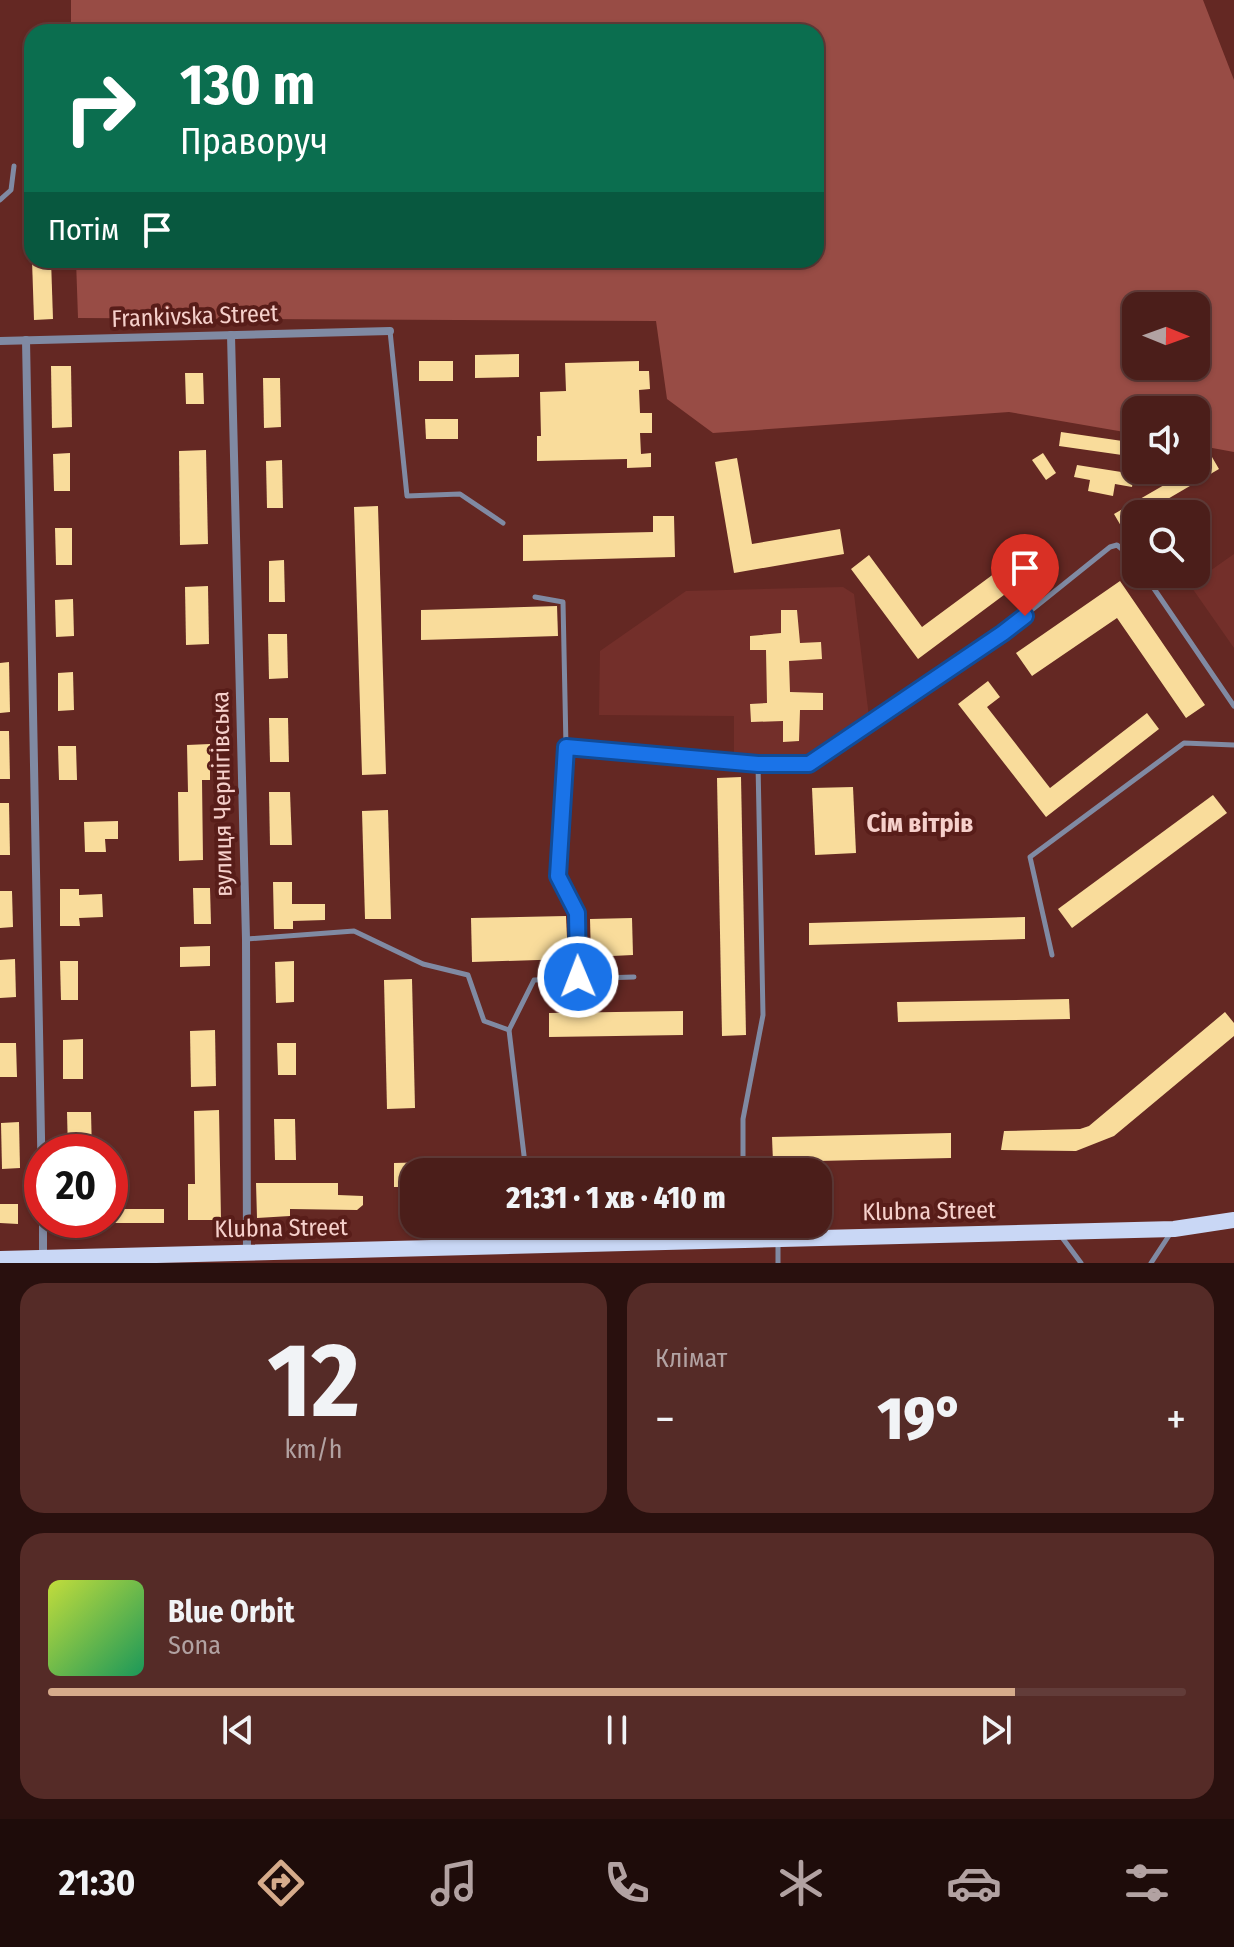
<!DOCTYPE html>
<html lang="uk">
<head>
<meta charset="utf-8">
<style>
	body { margin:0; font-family:"Fira Sans Condensed",sans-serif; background:#552b27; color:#f1f3f6; height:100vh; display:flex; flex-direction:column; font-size:30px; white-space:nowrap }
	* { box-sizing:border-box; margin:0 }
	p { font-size:26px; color:#b2a2a2 }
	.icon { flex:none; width:44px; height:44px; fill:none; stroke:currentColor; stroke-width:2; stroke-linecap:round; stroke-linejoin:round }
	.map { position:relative; height:1263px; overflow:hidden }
	.details { display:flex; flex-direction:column; gap:20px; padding:20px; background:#29100e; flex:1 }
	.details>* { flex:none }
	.hud { position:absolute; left:24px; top:24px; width:800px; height:244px; border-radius:24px; box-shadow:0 2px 6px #0004,0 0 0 2px #623c39; background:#0b6e4f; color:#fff; overflow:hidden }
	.needle { width:52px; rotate:91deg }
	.controls { position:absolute; left:1122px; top:292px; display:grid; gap:16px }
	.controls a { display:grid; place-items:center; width:88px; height:88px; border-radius:16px; background:#4b1e1a; box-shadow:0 2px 6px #0004,0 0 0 2px #623c39; font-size:40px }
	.speed { position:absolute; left:24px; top:1134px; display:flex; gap:16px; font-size:40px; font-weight:700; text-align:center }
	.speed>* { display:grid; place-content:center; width:104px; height:104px; border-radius:50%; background:#4b1e1a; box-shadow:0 2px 6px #0004,0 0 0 2px #623c39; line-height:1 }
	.speed .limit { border:12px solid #d22; background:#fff; color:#111 }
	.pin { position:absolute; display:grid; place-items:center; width:68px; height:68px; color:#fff; margin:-82px -34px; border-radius:50% 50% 50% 0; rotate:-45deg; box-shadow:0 0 8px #0007 }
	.pin .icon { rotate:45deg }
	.me { position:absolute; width:88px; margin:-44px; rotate:359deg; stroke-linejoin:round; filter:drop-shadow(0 0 6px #0008) }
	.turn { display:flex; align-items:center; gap:28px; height:168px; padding:0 24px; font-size:36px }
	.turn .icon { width:104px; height:104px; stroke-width:2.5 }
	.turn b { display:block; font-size:56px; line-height:68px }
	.then { display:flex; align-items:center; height:76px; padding:0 24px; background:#0003; gap:16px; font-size:30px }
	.big { font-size:60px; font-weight:800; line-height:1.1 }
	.details .tile { flex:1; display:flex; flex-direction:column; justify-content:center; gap:12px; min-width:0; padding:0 28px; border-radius:24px; background:#552b27 }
	.details .dial { align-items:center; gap:0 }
	.dial b { font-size:104px; line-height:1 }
	.song { display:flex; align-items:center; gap:24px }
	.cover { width:96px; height:96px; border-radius:12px; background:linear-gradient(135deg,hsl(70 70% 55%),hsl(150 70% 35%)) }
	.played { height:8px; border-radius:4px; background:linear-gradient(90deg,#d6ab8b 85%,#623c39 85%) }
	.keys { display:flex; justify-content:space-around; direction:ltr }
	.heat { display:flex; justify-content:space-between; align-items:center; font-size:44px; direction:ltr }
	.details .tiles { flex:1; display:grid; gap:20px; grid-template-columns:1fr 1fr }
	.tile:last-child { grid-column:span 2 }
	.trip { position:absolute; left:400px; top:1158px; width:432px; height:80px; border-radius:24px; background:#4b1e1a; box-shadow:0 2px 6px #0004,0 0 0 2px #623c39; font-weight:800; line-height:80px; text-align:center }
	.dock { display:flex; height:128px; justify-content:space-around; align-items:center; background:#1e0c0a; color:#b2a2a2 }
	.dock .icon { width:56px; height:56px }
	.dock .current { color:#d6ab8b }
	.dock b { font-size:36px; color:#f1f3f6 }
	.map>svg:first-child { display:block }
	.built { fill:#732f2a }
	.green { fill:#984c45; fill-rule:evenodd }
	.building { fill:#f9dc9b }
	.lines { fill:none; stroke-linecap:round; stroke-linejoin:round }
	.service { stroke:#808aa3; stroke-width:5 }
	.minor { stroke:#808aa3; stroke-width:8 }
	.primary { stroke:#c9d7f5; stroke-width:16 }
	.route-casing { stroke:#114b97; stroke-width:20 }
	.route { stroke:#1a73e8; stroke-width:14 }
	.labels { text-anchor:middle; stroke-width:8; stroke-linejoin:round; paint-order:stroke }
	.street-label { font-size:24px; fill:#f6d0cb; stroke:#581d19 }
	.neighbourhood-label { font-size:26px; font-weight:bold; fill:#f6d0cb; stroke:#581d19 }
</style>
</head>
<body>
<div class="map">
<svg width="1234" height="1263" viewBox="0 0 1234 1263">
	<rect width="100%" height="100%" fill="#642823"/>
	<g class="built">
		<path d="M1234,554V648L1190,585Z"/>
		<path d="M843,587L854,594L869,717L811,758L734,756V716L599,715L600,651L686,591Z"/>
	</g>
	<path class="green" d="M71,0H1203L1234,80V452L1196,445V410H1136V434L1009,412L713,433L667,399L656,321L78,318L76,260H816V32H71ZM1136,306H1196V366H1136Z"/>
	<g class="building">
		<path d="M32,260H51L53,319L34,320Z"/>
		<path d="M519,354V377L475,378V355Z"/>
		<rect x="419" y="361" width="34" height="20"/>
		<path d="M639,361V371H649L650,389L639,390L640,413H652V433H640L641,454L651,453V467L627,468V459L537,461V436H541L540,392L566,391L565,363Z"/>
		<path d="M51,366H71L72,427L52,428Z"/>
		<path d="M185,373H203L204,404H186Z"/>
		<path d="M263,378H280L281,427L264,428Z"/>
		<path d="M425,419H458V439H426Z"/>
		<path d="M1061,432L1136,443V457L1059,446Z"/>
		<path d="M206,450L208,544L180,545L179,451Z"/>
		<path d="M70,453V491H54L53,454Z"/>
		<path d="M1043,453L1056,473L1046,480L1032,460Z"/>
		<path d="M1212,457L1219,469L1142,514H1136V518L1121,526L1114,514L1190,470H1196V466Z"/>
		<path d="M737,458L752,544L840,529L844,554L734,573L715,462Z"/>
		<path d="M282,460L283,508H267L266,461Z"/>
		<path d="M1077,465L1134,474L1132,487L1115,484L1113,496L1088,491L1090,480L1074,477Z"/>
		<path d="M378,506L386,774L362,775L354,507Z"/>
		<path d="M653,516H674L675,557L523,561V535L653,532Z"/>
		<path d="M55,528H72V565H56Z"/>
		<path d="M1022,553L1036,571L918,659L851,569L869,555L922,627Z"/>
		<path d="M284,560L285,602H269V561Z"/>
		<path d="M1120,581L1205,705L1186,718L1117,618L1032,676L1016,653Z"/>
		<path d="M208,586L209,644L186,645L185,587Z"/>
		<path d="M73,599L74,636L56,637L55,600Z"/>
		<path d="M557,606L558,636L421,640V610Z"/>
		<path d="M781,610H797L800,643L821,642L822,659L789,661L790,692L823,693V710H800L799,741L783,742V721L751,722L750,704L767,703L766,650H750V636L781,633Z"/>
		<path d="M268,634H287L288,678L269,679Z"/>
		<path d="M9,662L10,712L0,713V663Z"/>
		<path d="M73,672L74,710L58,711V673Z"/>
		<path d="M988,681L1000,697L987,707L1050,788L1147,713L1159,729L1046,817L958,704Z"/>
		<path d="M269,718H288L289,762H270Z"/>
		<path d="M0,731H9L10,779H0Z"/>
		<path d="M210,744V780H202L203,860L179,861L178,792H188L187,745Z"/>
		<path d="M58,746H76L77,780H59Z"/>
		<path d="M741,777L746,1035L722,1036L717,778Z"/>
		<path d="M853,787L856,853L815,855L812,788Z"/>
		<path d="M269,792H290L292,845H270Z"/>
		<path d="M1213,795L1227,813L1072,928L1058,909Z"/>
		<path d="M0,803H9L10,855H0Z"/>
		<path d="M388,810L391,919H365L362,811Z"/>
		<path d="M118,821V839H105L106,852H85L84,822Z"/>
		<path d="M273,882H292V904H325V920L293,921V929H274Z"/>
		<path d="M193,888H210L211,924H194Z"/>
		<path d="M60,889H79V895L102,894L103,917L79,918L80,926H60Z"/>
		<path d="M0,891H12L13,927L0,928Z"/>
		<path d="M566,916L568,959L472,962L471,918Z"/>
		<path d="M1025,917V939L809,945V923Z"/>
		<path d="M632,918L633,955L591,957L590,919Z"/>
		<path d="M210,946V966L180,967V947Z"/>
		<path d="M15,959L16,997L0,998V960Z"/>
		<path d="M60,961H78V1000H61Z"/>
		<path d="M294,961V1002L276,1003L275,962Z"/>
		<path d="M412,979L415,1108L387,1109L384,980Z"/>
		<path d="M1069,999L1070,1019L898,1022L897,1002Z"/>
		<path d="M683,1011V1035L549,1037V1013Z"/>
		<path d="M1225,1012L1234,1023V1036L1114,1136L1076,1151L1001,1150L1004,1131L1080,1129L1089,1126Z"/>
		<path d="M215,1030L216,1086L191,1087L190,1031Z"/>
		<path d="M83,1039V1079H63V1040Z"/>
		<path d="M0,1043H16L17,1077H0Z"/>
		<path d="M277,1043H296V1075H278Z"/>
		<path d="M219,1110L221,1220H188V1184H195L194,1111Z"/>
		<path d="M67,1112H91L92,1152H68Z"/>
		<path d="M274,1119H295L296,1160H275Z"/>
		<path d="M19,1122L20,1168L2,1169L1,1123Z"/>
		<path d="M951,1133V1158L773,1162L772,1137Z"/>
		<path d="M731,1159V1172H553V1160Z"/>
		<path d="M513,1160V1172H414V1187H394V1163Z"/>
		<path d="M256,1183H338V1195L363,1196V1205L357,1210L290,1209V1216L257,1218Z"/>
		<path d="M0,1204H18V1224L0,1223Z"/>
		<rect x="110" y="1209" width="54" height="14"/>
	</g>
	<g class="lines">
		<g class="service">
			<path d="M0,200L11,190L14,166"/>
			<path d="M390,331L407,496L460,494L503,523"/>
			<path d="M1144,574L1234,706"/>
			<path d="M535,597L563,602L566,747L558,876L577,913L578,977"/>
			<path d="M566,747L758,764L763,1015L743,1119V1172"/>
			<path d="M758,764H809L1003,633L1110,547L1117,545L1136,561"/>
			<path d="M247,939L354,931L423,964L468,975L484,1021L509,1030"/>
			<path d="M1052,955L1030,857L1184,743L1234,745"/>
			<path d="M526,1172L509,1030L534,980L634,977"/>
			<path d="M532,1224L534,1240"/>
			<path d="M743,1224V1239"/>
			<path d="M1061,1236L1081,1263"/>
			<path d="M778,1244V1263"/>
			<path d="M1151,1263L1170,1234"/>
		</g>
		<g class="minor">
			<path d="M231,335L246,939L247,1253"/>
			<path d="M26,340L42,1190"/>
			<path d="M0,341L390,331"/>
			<path d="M43,1220V1258"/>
		</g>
		<path class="primary" d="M0,1259L1174,1229L1234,1220"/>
	</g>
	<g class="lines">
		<defs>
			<path id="route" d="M578,977L577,913L558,876L566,747L758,764H809L1003,633L1025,616"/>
		</defs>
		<use href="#route" class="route-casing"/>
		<use href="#route" class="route"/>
	</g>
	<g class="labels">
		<g class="street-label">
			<text transform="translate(195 316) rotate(-2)" y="8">Frankivska Street</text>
			<text transform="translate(222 794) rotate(-91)" y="8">вулиця Чернігівська</text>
			<text transform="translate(929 1211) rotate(-1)" y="8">Klubna Street</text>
			<text transform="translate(281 1228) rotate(-1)" y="8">Klubna Street</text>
		</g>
		<g class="neighbourhood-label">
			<text x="920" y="832">Сім вітрів</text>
		</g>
	</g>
</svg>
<div class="controls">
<a><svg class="needle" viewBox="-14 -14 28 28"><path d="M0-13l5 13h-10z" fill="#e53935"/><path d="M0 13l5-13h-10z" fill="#b2a2a2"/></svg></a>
<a><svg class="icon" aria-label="sound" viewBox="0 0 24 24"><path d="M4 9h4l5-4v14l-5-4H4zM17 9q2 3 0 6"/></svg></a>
<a><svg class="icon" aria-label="search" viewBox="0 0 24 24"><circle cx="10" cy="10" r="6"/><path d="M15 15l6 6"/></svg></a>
</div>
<div class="speed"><div class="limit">20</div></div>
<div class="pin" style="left:1025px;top:616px;background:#d93025"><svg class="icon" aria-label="arrive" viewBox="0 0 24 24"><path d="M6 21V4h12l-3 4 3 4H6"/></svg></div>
<svg class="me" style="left:578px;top:977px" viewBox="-20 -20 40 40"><circle r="17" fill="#1a73e8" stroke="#fff" stroke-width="3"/><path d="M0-11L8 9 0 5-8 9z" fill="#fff"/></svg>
<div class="trip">21:31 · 1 хв · 410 m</div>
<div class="hud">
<div class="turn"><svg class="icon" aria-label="right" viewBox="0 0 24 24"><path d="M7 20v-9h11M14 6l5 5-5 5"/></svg><div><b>130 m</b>Праворуч</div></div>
<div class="then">Потім<svg class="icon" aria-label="arrive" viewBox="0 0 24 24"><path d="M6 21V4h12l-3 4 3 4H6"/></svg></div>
</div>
</div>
<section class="details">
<div class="tiles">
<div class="tile dial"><b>12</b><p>km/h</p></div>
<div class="tile"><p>Клімат</p>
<div class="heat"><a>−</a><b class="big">19°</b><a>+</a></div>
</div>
<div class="tile">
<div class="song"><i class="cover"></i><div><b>Blue Orbit</b><p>Sona</p></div></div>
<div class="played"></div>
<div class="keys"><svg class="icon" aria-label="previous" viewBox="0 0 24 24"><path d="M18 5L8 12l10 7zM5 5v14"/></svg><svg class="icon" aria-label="pause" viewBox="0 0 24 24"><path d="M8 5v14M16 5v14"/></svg><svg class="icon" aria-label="next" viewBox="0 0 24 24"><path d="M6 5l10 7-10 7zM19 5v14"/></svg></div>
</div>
</div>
</section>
<nav class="dock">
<b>21:30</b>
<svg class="icon current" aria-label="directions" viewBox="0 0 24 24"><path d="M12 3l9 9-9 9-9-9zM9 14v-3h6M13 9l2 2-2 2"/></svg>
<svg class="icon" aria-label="music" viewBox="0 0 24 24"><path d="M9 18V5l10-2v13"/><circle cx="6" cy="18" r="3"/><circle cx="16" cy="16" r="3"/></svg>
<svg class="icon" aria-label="phone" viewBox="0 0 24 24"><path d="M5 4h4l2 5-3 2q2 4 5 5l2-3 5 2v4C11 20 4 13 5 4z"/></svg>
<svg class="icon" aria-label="climate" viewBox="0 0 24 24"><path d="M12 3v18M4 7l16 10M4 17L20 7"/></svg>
<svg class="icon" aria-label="car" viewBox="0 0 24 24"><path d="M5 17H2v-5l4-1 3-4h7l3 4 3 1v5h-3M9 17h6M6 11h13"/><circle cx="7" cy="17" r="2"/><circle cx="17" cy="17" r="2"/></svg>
<svg class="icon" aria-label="filters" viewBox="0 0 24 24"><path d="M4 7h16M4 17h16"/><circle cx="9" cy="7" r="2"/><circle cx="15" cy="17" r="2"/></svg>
</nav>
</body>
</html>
